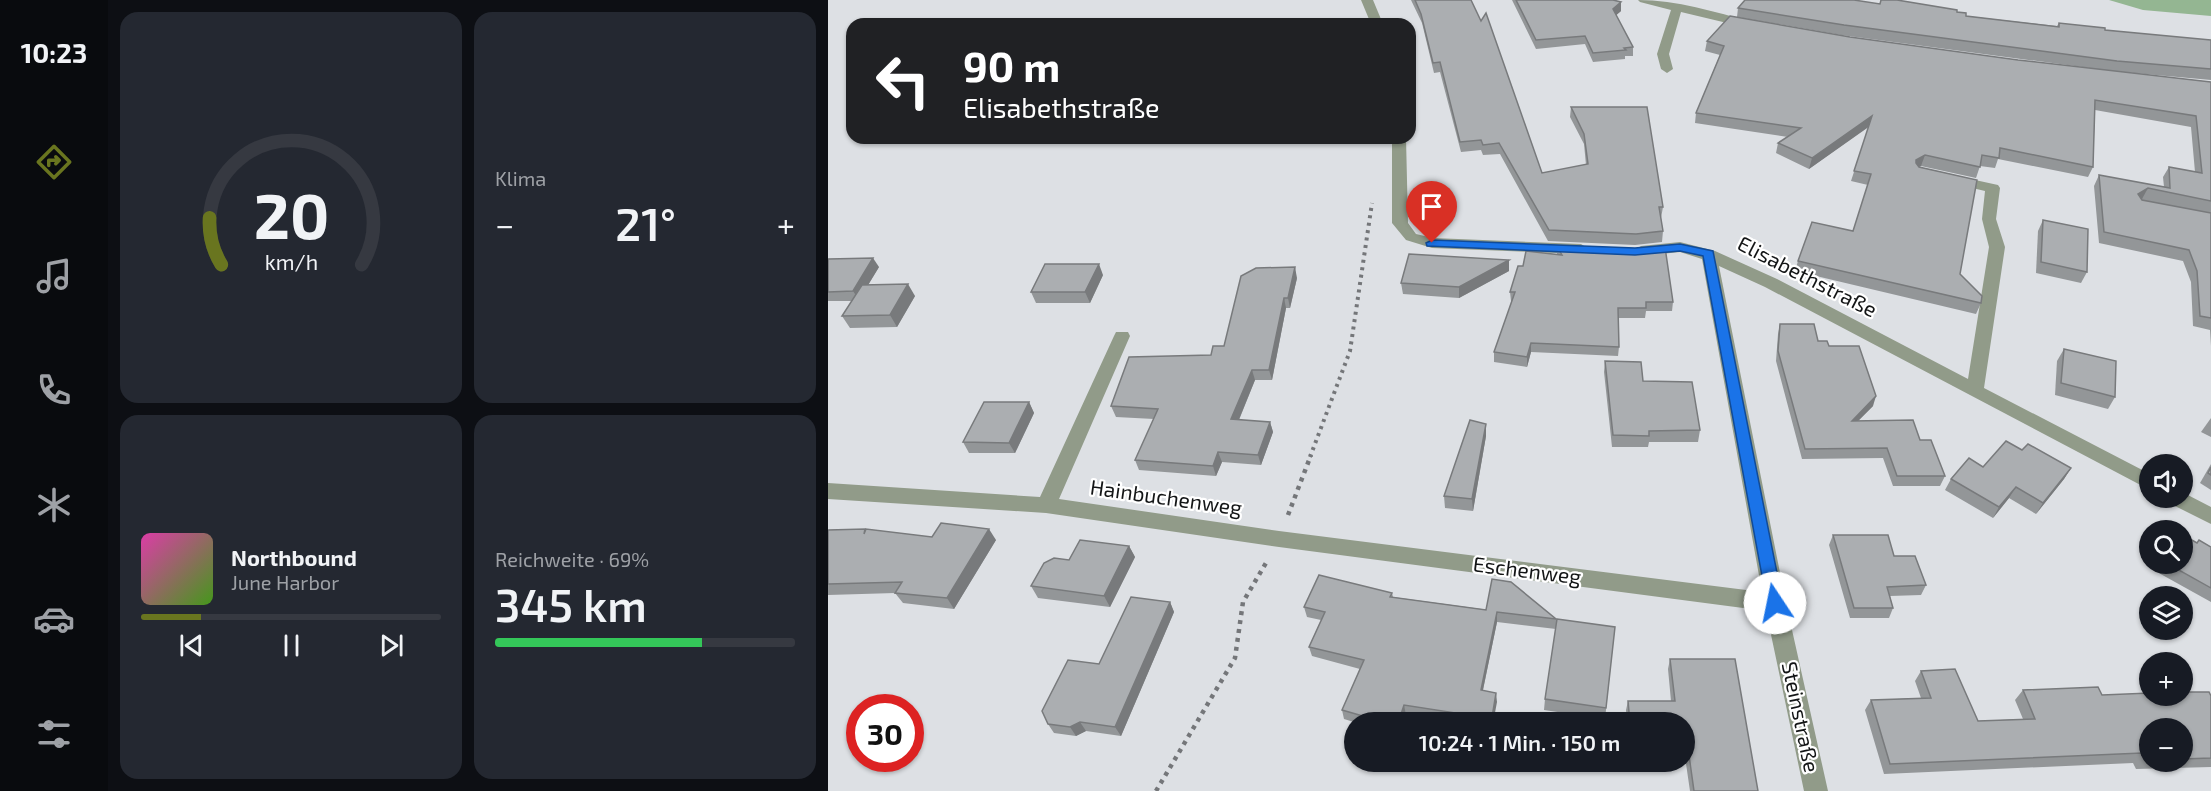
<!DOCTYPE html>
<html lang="de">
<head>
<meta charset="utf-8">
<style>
	body { margin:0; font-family:"Exo 2",sans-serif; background:#242831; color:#f1f3f6; height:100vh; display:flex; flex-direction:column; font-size:22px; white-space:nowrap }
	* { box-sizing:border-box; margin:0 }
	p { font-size:20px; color:#9ea1a6 }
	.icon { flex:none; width:33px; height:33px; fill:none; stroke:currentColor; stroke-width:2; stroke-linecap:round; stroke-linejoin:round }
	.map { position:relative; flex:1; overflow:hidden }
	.drawer { display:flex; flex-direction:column; gap:12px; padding:12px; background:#0d0f14; width:720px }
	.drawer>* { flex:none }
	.hud { position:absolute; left:18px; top:18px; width:570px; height:126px; border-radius:18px; box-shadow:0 2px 4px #0004; background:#202124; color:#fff; overflow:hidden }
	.tools { position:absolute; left:1311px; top:454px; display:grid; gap:12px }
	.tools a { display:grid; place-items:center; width:54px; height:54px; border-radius:50%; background:#171b24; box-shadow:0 2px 4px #0004; font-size:30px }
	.speed { position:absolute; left:18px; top:694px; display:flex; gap:12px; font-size:30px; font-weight:700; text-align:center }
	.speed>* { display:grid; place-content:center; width:78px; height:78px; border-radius:50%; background:#171b24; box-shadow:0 2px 4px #0004; line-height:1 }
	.speed .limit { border:9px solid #d22; background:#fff; color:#111 }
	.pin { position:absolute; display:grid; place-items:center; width:51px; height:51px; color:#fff; margin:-62px -26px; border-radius:50% 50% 50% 0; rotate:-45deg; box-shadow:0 0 6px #0007 }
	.pin .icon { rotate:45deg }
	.me { position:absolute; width:66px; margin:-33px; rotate:349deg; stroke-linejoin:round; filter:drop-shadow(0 0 4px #0008) }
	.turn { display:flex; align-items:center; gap:21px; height:126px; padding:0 18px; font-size:27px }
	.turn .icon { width:78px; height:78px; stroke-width:2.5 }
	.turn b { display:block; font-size:42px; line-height:51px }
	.big { font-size:45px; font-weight:600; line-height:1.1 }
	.drawer .tile { flex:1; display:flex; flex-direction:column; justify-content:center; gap:9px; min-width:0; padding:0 21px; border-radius:18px; background:#242831 }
	.drawer .dial { align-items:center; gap:0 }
	.dial svg { height:156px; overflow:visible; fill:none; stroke:#363941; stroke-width:7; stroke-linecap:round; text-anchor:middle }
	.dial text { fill:#f1f3f6; stroke:none }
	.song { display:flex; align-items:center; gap:18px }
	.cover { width:72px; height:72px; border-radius:9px; background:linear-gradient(135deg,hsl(320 70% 55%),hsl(100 70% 35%)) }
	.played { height:6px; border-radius:3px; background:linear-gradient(90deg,#69751f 20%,#363941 20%) }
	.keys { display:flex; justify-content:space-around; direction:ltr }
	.heat { display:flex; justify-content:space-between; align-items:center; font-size:33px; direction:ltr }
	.charge { height:9px; border-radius:4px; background:linear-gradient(90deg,#34c759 69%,#363941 0) }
	.drawer .tiles { flex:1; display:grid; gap:12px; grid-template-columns:repeat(2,1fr) }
	.trip { position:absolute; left:516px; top:712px; width:351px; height:60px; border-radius:30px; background:#171b24; box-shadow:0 2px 4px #0004; font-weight:600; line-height:60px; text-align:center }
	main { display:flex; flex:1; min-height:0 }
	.tabs { display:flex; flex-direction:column; width:108px; justify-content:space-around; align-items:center; background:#090b0e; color:#9ea1a6 }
	.tabs .icon { width:42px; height:42px }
	.tabs .on { color:#69751f }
	.tabs b { font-size:27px; color:#f1f3f6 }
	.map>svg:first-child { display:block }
	.forest { fill:#94b692 }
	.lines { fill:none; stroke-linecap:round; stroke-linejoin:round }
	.path-far1 { stroke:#747679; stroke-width:4; stroke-dasharray:3 4.5; stroke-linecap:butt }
	.path { stroke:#747679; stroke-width:4.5; stroke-dasharray:4 5; stroke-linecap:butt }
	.minor { fill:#919b89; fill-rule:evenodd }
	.wall { fill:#939698; fill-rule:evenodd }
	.shaded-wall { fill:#787a7c }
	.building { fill:#abaeb1; stroke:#787a7c; stroke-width:1.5 }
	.route { fill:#1a73e8; stroke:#114b97; stroke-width:1.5 }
	.labels { text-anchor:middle; stroke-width:4.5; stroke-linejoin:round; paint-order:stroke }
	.street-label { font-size:21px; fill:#131516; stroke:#fff }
</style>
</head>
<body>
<main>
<nav class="tabs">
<b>10:23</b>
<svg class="icon on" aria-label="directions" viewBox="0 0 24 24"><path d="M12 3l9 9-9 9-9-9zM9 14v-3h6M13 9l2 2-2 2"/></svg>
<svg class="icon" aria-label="music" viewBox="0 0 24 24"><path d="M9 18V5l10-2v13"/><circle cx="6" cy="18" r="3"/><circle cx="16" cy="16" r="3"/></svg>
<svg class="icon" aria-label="phone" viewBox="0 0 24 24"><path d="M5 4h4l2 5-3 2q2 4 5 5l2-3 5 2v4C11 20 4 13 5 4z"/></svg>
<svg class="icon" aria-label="climate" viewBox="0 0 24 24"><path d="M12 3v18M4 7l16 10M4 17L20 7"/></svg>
<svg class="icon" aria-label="car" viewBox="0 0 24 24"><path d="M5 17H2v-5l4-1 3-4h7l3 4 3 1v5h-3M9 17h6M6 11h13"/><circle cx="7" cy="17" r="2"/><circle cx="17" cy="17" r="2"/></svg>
<svg class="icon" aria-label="filters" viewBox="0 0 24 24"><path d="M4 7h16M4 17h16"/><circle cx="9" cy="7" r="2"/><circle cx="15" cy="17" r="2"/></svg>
</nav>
<section class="drawer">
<div class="tiles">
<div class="tile dial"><svg viewBox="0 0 100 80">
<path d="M14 69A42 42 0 1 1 86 69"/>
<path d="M14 69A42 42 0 0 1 8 45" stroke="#69751f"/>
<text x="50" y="56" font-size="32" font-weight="700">20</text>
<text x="50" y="72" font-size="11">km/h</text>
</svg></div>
<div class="tile"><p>Klima</p>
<div class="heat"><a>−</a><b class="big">21°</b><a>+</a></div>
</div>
<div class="tile">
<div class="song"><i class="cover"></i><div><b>Northbound</b><p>June Harbor</p></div></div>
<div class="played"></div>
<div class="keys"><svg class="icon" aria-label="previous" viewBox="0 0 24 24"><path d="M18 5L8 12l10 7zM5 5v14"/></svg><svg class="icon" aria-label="pause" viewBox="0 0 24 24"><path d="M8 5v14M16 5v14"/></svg><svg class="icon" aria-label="next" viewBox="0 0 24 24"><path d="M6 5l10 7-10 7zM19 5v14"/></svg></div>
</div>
<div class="tile"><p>Reichweite · 69%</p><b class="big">345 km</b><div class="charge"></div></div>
</div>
</section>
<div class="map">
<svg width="1383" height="791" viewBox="0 0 1383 791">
	<rect width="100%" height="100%" fill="#dde0e4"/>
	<path class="forest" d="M1281,0H1383V16L1315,10Z"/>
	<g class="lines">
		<path class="path-far1" d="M482,457L522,351L544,203"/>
		<g class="path">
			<path d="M460,515L483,455"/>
			<path d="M328,791L407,658L415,602L438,563"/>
		</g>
		<g class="minor">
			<path d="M533,0H545L555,24H543Z"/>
			<path d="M810,0C849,0 887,12 924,22L926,24L920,28L853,12L841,54L845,69L839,73L833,69L829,54L843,10L812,2Z"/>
			<path d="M564,138H578L580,223L588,234L605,238L753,244L761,249L753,254L604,248L578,240L564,223Z"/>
			<path d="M1124,175L1170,185L1172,188L1168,219L1177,247L1156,388L1322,474V490L937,287L891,266L958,603L1000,791H976L938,611L451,547L218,513L0,499V483L212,497L286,336L288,332H300L302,336L231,499L451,531L934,592L874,259L852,252L813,256L805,251L813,246L852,242L887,251L949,279L1140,379L1161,247L1154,219L1157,191L1119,182L1117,179Z"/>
			<path d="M1354,492L1383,507V524L1343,504L1340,498H1354Z"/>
		</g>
	</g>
	<g class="wall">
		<path d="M583,0H643L714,173L758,165L756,144L742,117L743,107L835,207L833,218L835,231L834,242L807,245L720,241L672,154L655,155L653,150L633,152L612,72L606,73L594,23Z"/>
		<path d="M684,0H785L793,2V11L788,15L805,47V56H797V59L765,62L757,44L708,49Z"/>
		<path d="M1052,4L1129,12L1138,16L1229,26L1231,23L1277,30L1383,41V80L1284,71L1013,35L909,17L910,8Z"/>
		<path d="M1022,37L1190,60L1383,82V346L1382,330L1365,326L1363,282L1355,261L1271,243L1266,186L1271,175L1336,187L1335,177L1341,167L1367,172L1363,127L1267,110L1265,167L1260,177L1170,159L1167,168L1152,166L1148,178L1093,166L1091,167L1132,274L1153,303L1148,314L967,271L970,261L1025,231L1040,185L1023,181L1041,126L981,169L948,153L950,143L960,137L867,123L868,113L892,55L877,51L879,41Z"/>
		<path d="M1215,220L1259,272L1253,283L1208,273L1210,231Z"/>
		<path d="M729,246L845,302L844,311H818L817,318H790L791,347L790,356L703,352L699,367L666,362V352L684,301H683L682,292L695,266L729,255Z"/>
		<path d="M0,259L51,267L40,285L87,296L69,327L22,328L14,316L24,301H0Z"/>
		<path d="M681,271L631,298L575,294L573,283Z"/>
		<path d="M275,275L262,303H208L203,292Z"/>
		<path d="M469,278L462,308H458L444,380H427L411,420L442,422L445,432L433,465L394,462L388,476L311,470L307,460L326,419L288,417L283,406L383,355L396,346Z"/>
		<path d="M952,324L990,341L1001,346L1045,406L1030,421L1092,440L1117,476L1112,486H1065L1055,458L974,459L948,361L950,334Z"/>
		<path d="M1236,349L1287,397L1280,409L1227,395L1229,361Z"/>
		<path d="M777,361L815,381L872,430L870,442H821L820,447H784L776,372Z"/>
		<path d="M201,402L206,413L187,453H141L135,442Z"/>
		<path d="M1383,418V437L1373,432Z"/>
		<path d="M658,424V436L645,511L617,508L616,496Z"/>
		<path d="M1194,450L1243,468L1236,479L1208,514L1181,498L1165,518L1117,490L1123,479L1155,467Z"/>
		<path d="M1383,464V490L1372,483Z"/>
		<path d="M37,529L38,530L104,537L168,540L126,609L75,603L67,593L0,595V530Z"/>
		<path d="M1005,535L1066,556L1098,585L1093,595L1062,596L1065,608L1061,618H1022L1001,545Z"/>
		<path d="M1369,543L1383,547V602L1329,572L1334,564H1354Z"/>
		<path d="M301,546L307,557L282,607L210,598L203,586L241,560Z"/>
		<path d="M564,593L565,597L728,619V629L669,622L655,690L669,702L626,722L578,715L575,723H529L516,719L514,710L532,669L484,656L481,647L493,620L479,617L476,607Z"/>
		<path d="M342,602L346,612L293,736L258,731L248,736L226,733L220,724L271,664Z"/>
		<path d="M787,627L777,719L716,710L717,699Z"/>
		<path d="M842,659L930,791H862L856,750V723H799L798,710L800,701H843L840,669Z"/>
		<path d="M1093,671L1150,721L1195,719L1187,700L1195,690L1274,695L1383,696V767L1308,769L1305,763L1056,774L1037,710L1043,700L1093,698L1087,681ZM1322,729H1354V762H1322Z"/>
		<path d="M619,762H657L655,771L619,765Z"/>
	</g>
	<g class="shaded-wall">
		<path d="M793,2V11L785,18V9Z"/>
		<path d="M1044,116L1042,126L981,169L984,158Z"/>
		<path d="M1097,155L1093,166L1085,170L1088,160Z"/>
		<path d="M1320,188L1314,199L1305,204L1310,194Z"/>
		<path d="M45,258L51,267L31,300L25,291Z"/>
		<path d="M681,260V271L631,298V287Z"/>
		<path d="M271,264L275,275L262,303L257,292Z"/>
		<path d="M467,267L469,278L462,308L460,298Z"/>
		<path d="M80,284L87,296L69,327L62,315Z"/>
		<path d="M456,298L458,308L444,380L441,370Z"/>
		<path d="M703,343V352L699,367V357Z"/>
		<path d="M424,370L427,380L407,429L403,419Z"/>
		<path d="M1048,396L1045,406L1020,431L1024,421Z"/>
		<path d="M201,402L206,413L187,453L181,443Z"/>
		<path d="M442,422L445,432L433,465L430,455Z"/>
		<path d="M658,424V436L645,511L644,499Z"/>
		<path d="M390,452L394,462L388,476L385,466Z"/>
		<path d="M1243,468L1236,479L1208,514L1215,503Z"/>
		<path d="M1188,487L1181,498L1165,518L1171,507Z"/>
		<path d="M161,529L168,540L126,609L119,598Z"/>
		<path d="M301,546L307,557L282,607L276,596Z"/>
		<path d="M342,602L346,612L293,736L287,727Z"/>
		<path d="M669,612V622L653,699V690Z"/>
		<path d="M668,693L669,702L665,723H663Z"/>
		<path d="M576,705L578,715L575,723H570Z"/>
		<path d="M252,722L258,731L248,736L242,727Z"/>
	</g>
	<g class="building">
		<path d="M587,0H643L653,21L658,13L714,173L760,164L756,134L743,107H819L835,207H831L835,231L808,234L721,230L671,143L655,145L653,140L632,142L612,62L605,63L593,14Z"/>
		<path d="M688,0H785L793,2L785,9L805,47L796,48L798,50L765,53L757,36L708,40Z"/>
		<path d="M917,0H1026L1052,4L1053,0H1069L1129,10V12L1138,13V16L1231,27V23L1277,28V30L1383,40V69L1289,61L1016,25L910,8Z"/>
		<path d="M902,16L1022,37L1190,60L1383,82V201L1320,188L1310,194L1314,200L1383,213V318L1372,316L1369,271L1361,250L1276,232L1271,175L1342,188L1341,167L1374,173L1368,116L1267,100L1265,167L1172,148L1171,158L1154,155L1152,167L1097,155L1088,160V163L1091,167L1149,180L1132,274L1154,296L1153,303L970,261L984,222L1025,231L1043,174L1026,171L1044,116L984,158L950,143L973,128L868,113L896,46L879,41Z"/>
		<path d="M1215,220L1260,229L1259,272L1213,262Z"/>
		<path d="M729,246L808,250L837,247L845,302H818V308H790L791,347L703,343L699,357L666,352L687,292H682L690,266H695L698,251L734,255Z"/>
		<path d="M581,254L681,260L631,287L573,283Z"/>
		<path d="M45,258L25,291L0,292V259Z"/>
		<path d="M217,264H271L257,292H203Z"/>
		<path d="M467,267L460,298H456L441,370H424L403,419L442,422L430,455L390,452L385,466L307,460L330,409L283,406L301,357L383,355L385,346H396L413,276L428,268Z"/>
		<path d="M80,284L62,315L14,316L34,285Z"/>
		<path d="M952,324H986L990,341H999L1001,346H1031L1048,396L1024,421L1085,420L1092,440H1103L1117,476H1069L1059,448L977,449L950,351Z"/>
		<path d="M1236,349L1288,361L1287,397L1233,383Z"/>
		<path d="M777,361L813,362L815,381L864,382L872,430L821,431V436L785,435Z"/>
		<path d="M156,402H201L181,443L135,442Z"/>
		<path d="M642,420L658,424L644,499L616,496Z"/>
		<path d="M1178,441L1194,450L1200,444L1243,468L1215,503L1188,487L1171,507L1123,479L1141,458L1155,467Z"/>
		<path d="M1383,467V475L1380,473Z"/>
		<path d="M113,523L161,529L119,598L67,593L74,582L0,584V530L37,529L36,534L38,529L104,537Z"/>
		<path d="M1005,535H1060L1066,556H1087L1098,585L1059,587L1065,608H1026Z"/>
		<path d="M1355,535L1369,543L1371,540L1383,547V588L1340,564H1354Z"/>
		<path d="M252,540L301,546L276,596L203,586L216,563L226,558L241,560Z"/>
		<path d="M491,575L564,593L562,597L658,610L664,579L683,582L728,619L669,612L653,690L668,693L663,723H625L628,713L576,705L570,723H559L514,710L536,660L481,647L497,612L476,607Z"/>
		<path d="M303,597L342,602L287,727L252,722L242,727L220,724L214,711L240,660L271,664Z"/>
		<path d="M729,619L787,627L778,708L717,699Z"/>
		<path d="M842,659H907L930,791H866L859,741H856V723H802L800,701H847Z"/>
		<path d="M1127,669L1150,721L1207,719L1195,690L1270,687L1274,695L1322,693V696H1354V692H1381L1383,696V758L1354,759V729H1322V759L1317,760L1314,753L1062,764L1043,700L1103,698L1093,671Z"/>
	</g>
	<path class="route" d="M604,240L807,248L852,244L885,251L955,603L953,608L947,610L941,608L939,603L875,256L852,251L807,255L599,246L598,243Z"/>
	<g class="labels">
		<g class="street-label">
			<text transform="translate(979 277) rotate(27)" y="7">Elisabethstraße</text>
			<text transform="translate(338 498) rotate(8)" y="7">Hainbuchenweg</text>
			<text transform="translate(699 571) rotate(7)" y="7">Eschenweg</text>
			<text transform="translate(972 717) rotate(78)" y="7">Steinstraße</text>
		</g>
	</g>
</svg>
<div class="tools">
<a><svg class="icon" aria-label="sound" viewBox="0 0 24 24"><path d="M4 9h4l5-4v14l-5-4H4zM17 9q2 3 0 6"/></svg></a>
<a><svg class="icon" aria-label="search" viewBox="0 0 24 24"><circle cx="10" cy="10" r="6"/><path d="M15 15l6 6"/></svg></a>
<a><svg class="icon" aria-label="layers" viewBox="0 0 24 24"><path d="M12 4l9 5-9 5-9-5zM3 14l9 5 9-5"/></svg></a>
<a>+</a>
<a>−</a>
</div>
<div class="speed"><div class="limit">30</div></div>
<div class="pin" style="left:604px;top:243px;background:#d93025"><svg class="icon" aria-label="arrive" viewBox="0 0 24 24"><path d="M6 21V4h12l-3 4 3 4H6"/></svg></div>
<svg class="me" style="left:947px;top:603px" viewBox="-20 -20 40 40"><circle r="19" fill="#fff"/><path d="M0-13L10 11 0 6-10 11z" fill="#1a73e8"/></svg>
<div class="trip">10:24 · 1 Min. · 150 m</div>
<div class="hud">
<div class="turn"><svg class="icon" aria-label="left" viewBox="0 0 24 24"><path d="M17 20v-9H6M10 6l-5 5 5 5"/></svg><div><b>90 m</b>Elisabethstraße</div></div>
</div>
</div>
</main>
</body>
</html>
